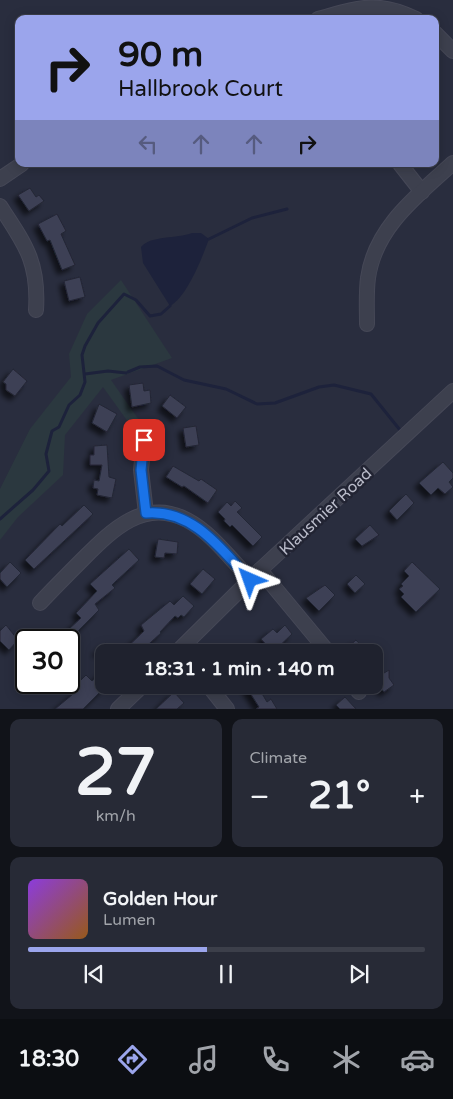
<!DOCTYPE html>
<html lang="en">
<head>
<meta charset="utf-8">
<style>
	body { margin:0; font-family:"Varela Round",sans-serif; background:#272a36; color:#f1f3f6; height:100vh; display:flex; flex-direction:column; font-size:19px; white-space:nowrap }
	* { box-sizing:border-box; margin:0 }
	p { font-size:16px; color:#a1a4aa }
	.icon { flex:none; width:28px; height:28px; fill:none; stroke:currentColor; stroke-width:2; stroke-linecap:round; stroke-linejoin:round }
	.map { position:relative; height:709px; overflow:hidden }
	.details { display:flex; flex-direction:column; gap:10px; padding:10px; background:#111319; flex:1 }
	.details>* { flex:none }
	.guide { position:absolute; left:15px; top:15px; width:424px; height:152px; border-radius:10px; box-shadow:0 2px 12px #0003,0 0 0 1px #3c3f4a; background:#9ba5ec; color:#111; overflow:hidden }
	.speed { position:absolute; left:15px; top:629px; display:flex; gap:10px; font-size:25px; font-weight:700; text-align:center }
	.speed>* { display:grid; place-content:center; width:65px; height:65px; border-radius:50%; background:#1f222e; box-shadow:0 2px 12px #0003,0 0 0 1px #3c3f4a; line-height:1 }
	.speed .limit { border:2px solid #111; border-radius:8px; background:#fff; color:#111 }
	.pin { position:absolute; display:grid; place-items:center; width:42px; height:42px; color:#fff; margin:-21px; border-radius:10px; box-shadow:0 2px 8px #0006 }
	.me { position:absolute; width:55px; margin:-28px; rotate:317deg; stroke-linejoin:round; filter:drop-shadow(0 0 4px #0008) }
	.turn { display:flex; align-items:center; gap:18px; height:105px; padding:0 20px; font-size:22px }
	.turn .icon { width:65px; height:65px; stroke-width:2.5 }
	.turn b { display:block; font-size:35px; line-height:42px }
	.lanes { display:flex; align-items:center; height:48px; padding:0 20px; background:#0003; justify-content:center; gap:25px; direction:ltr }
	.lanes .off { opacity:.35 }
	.big { font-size:38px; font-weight:700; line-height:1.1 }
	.details .card { flex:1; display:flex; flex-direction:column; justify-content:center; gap:8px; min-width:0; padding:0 18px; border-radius:10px; background:#272a36 }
	.details .dial { align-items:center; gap:0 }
	.dial b { font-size:65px; line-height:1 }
	.song { display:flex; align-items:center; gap:15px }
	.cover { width:60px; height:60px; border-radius:8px; background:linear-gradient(135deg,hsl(270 70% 55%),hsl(30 70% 35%)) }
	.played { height:5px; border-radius:2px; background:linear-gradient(90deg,#9ba5ec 45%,#3c3f4a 45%) }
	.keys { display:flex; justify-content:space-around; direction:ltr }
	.heat { display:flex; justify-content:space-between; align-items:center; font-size:28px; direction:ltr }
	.details .tiles { flex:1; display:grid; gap:10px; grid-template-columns:1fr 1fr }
	.card:last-child { grid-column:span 2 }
	.trip { position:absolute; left:95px; top:644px; width:288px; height:50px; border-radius:10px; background:#1f222e; box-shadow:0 2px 12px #0003,0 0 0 1px #3c3f4a; font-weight:700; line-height:50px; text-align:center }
	.tabs { display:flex; height:80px; justify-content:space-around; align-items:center; background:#0c0e12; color:#a1a4aa }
	.tabs .icon { width:35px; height:35px }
	.tabs .selected { color:#9ba5ec }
	.tabs b { font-size:22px; color:#f1f3f6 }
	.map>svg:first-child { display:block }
	.green { fill:#2b383f }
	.water { fill:#1d223b }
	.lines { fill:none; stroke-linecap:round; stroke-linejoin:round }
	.stream { stroke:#1d223b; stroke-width:3 }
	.building { fill:#3c4054; stroke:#242635; filter:url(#shadow) }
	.minor-casing { stroke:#464857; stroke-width:16 }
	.minor { stroke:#3d404e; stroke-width:14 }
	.route-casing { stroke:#114b97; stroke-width:12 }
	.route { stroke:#1a73e8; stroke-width:9 }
	.labels { text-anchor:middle; stroke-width:5; stroke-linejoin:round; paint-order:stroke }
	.street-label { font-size:16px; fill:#b9bbc9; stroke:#222433 }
</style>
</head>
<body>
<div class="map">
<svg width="453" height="709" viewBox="0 0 453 709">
	<defs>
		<filter id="shadow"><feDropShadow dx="-4.5" dy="4.5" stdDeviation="2.5" flood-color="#0009"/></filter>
	</defs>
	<rect width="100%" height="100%" fill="#292d3e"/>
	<path class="green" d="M121,280L172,358L111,380L139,420L131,426L103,387L65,435L63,475L18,517L0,540V489L30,429L71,377L69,354L87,314Z"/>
	<path class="water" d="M192,233H201L209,239C202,258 187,297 170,306L143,263L141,247C151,235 177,239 192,233Z"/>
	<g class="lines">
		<g class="stream">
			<path d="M209,239L252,218L287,209"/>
			<path d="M128,372L140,367L157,366L184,380L226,389L257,404L275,403L319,387L334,385L371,394L400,430"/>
			<path d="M85,374L108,371L126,373"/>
			<path d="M0,519L33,490L49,471L46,454L52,431L59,427L69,405L80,395L85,382L82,355L85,346L98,323L124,294L136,300L150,316L161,314L170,306"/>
		</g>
	</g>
	<g class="building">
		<path d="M30,188L36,197L39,195L44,201L29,211L18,195Z"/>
		<path d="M57,214L66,231L61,234L75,265L62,270L50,240L47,241L38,224Z"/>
		<path d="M80,277L85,297L69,301L64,281Z"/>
		<path d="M13,369L27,381L15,396L6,390V384L3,382Z"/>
		<path d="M143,383L144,391L150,390L151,403L132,407L129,385Z"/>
		<path d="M170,395L186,407L177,418L162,406Z"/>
		<path d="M99,404L117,414L107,432L92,423Z"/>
		<path d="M196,426L199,445L186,447L183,428Z"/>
		<path d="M107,445L109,477L116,479L112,498L97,495L98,489L93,488L94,480L99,481L102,465H90V455H94V446Z"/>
		<path d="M443,462L453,473V478L449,482L453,487L445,494L438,488L431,495L419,483Z"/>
		<path d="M173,466L199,481L201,479L217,490L208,503L184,486L182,487L166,477Z"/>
		<path d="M406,494L414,503L397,520L389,511Z"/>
		<path d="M235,501L242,508L237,512L262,537L253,546L232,525L230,527L224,521L225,519L218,512L227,502L231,506Z"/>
		<path d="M84,505L93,514L34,569L25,560L60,524L62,526Z"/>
		<path d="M370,525L379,535L362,546L355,539Z"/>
		<path d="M158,539L178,542L177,554L165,553L164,558L155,557Z"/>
		<path d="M129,549L139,560L115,582L112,585L115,588L95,604L99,610L77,632L81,636L69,648V640H57L81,618L76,613L97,591L90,584Z"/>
		<path d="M10,562L21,573L7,587L0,579V573Z"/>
		<path d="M412,562L440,589L416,612L401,597L404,594L399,589L403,586L401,584L409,576L404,571Z"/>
		<path d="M203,569L215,579L202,594L190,584Z"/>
		<path d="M356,575L365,584L355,593L347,584Z"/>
		<path d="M325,585L335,595L319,611L306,598Z"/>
		<path d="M183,596L194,606L184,617L181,615L178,618L175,616L160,632L161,633L140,652H122L144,631L141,625L170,601L174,605Z"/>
		<path d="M6,625L18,640L9,650L0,641V631Z"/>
		<path d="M285,625L292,634L273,652L261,639L273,629L277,633Z"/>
		<path d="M356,640L367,652H351L347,648Z"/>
		<path d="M106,643L115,652H96Z"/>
		<path d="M380,669L384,673L389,670V678L394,685L384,692L377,684L374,686V674Z"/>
		<path d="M104,670V688L83,709H55L79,689L75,686L86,675L92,681Z"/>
		<path d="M245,685H257L267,702L271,699L277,709H256L259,707Z"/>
		<path d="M174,692L184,703L177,709H156Z"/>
		<path d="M345,697L356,709H340L336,705Z"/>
	</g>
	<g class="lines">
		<defs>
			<g id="minor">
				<path d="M318,19C358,8 377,0 416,19"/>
				<path d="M435,33L453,51"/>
				<path d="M400,164L422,192"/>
				<path d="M0,179L22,164"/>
				<path d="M0,206C25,244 39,262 36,310"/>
				<path d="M367,324C367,309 366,293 368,278C375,227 418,195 453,163"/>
				<path d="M144,441L141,470L146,513"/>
				<path d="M260,570L328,652"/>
				<path d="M40,603C54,588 68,574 83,559C111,531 144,497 187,520C212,533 231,560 251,580"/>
				<path d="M177,652L260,570L453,391"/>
				<path d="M208,685L227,709"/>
				<path d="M353,685L359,692"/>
				<path d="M118,709L143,685"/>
			</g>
		</defs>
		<use href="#minor" class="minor-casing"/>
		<use href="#minor" class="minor"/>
	</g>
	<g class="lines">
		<defs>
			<path id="route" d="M144,440L141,470L146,513C193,509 221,549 250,580"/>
		</defs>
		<use href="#route" class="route-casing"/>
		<use href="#route" class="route"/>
	</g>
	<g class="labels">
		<g class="street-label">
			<text transform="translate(325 511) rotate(-43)" y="6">Klausmier Road</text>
		</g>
	</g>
</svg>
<div class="speed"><div class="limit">30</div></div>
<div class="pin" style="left:144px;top:440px;background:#d93025"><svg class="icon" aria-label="arrive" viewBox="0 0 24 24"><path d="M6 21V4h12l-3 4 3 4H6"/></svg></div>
<svg class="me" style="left:250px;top:580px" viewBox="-20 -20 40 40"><path d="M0-17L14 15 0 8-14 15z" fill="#1a73e8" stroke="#fff" stroke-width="4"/></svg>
<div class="trip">18:31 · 1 min · 140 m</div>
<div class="guide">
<div class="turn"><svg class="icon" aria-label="right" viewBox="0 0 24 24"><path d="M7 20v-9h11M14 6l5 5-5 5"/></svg><div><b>90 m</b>Hallbrook Court</div></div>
<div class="lanes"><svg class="icon off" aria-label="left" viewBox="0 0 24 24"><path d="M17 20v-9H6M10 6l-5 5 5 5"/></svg><svg class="icon off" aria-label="ahead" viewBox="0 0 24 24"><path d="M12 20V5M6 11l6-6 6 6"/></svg><svg class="icon off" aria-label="ahead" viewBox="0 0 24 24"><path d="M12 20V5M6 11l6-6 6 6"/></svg><svg class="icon" aria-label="right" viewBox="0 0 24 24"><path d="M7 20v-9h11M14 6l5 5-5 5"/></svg></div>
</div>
</div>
<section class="details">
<div class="tiles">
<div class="card dial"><b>27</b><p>km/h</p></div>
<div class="card"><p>Climate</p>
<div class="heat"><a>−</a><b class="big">21°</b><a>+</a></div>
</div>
<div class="card">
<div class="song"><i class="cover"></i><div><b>Golden Hour</b><p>Lumen</p></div></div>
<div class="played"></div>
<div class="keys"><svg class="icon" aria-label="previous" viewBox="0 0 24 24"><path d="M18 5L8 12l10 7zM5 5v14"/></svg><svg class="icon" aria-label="pause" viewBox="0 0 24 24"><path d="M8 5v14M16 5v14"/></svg><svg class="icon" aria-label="next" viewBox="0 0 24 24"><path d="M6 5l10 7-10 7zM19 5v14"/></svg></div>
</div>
</div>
</section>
<nav class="tabs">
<b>18:30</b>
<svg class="icon selected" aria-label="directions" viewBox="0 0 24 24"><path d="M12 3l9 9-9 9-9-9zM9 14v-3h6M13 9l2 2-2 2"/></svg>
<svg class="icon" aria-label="music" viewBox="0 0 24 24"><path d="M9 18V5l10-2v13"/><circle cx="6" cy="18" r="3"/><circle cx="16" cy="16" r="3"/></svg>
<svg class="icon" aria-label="phone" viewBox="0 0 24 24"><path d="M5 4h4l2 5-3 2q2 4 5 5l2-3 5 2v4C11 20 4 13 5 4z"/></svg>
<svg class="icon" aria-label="climate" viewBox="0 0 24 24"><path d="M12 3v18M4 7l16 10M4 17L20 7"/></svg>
<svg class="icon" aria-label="car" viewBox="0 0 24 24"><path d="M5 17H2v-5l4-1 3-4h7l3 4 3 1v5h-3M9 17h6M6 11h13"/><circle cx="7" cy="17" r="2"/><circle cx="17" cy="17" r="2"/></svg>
</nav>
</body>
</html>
